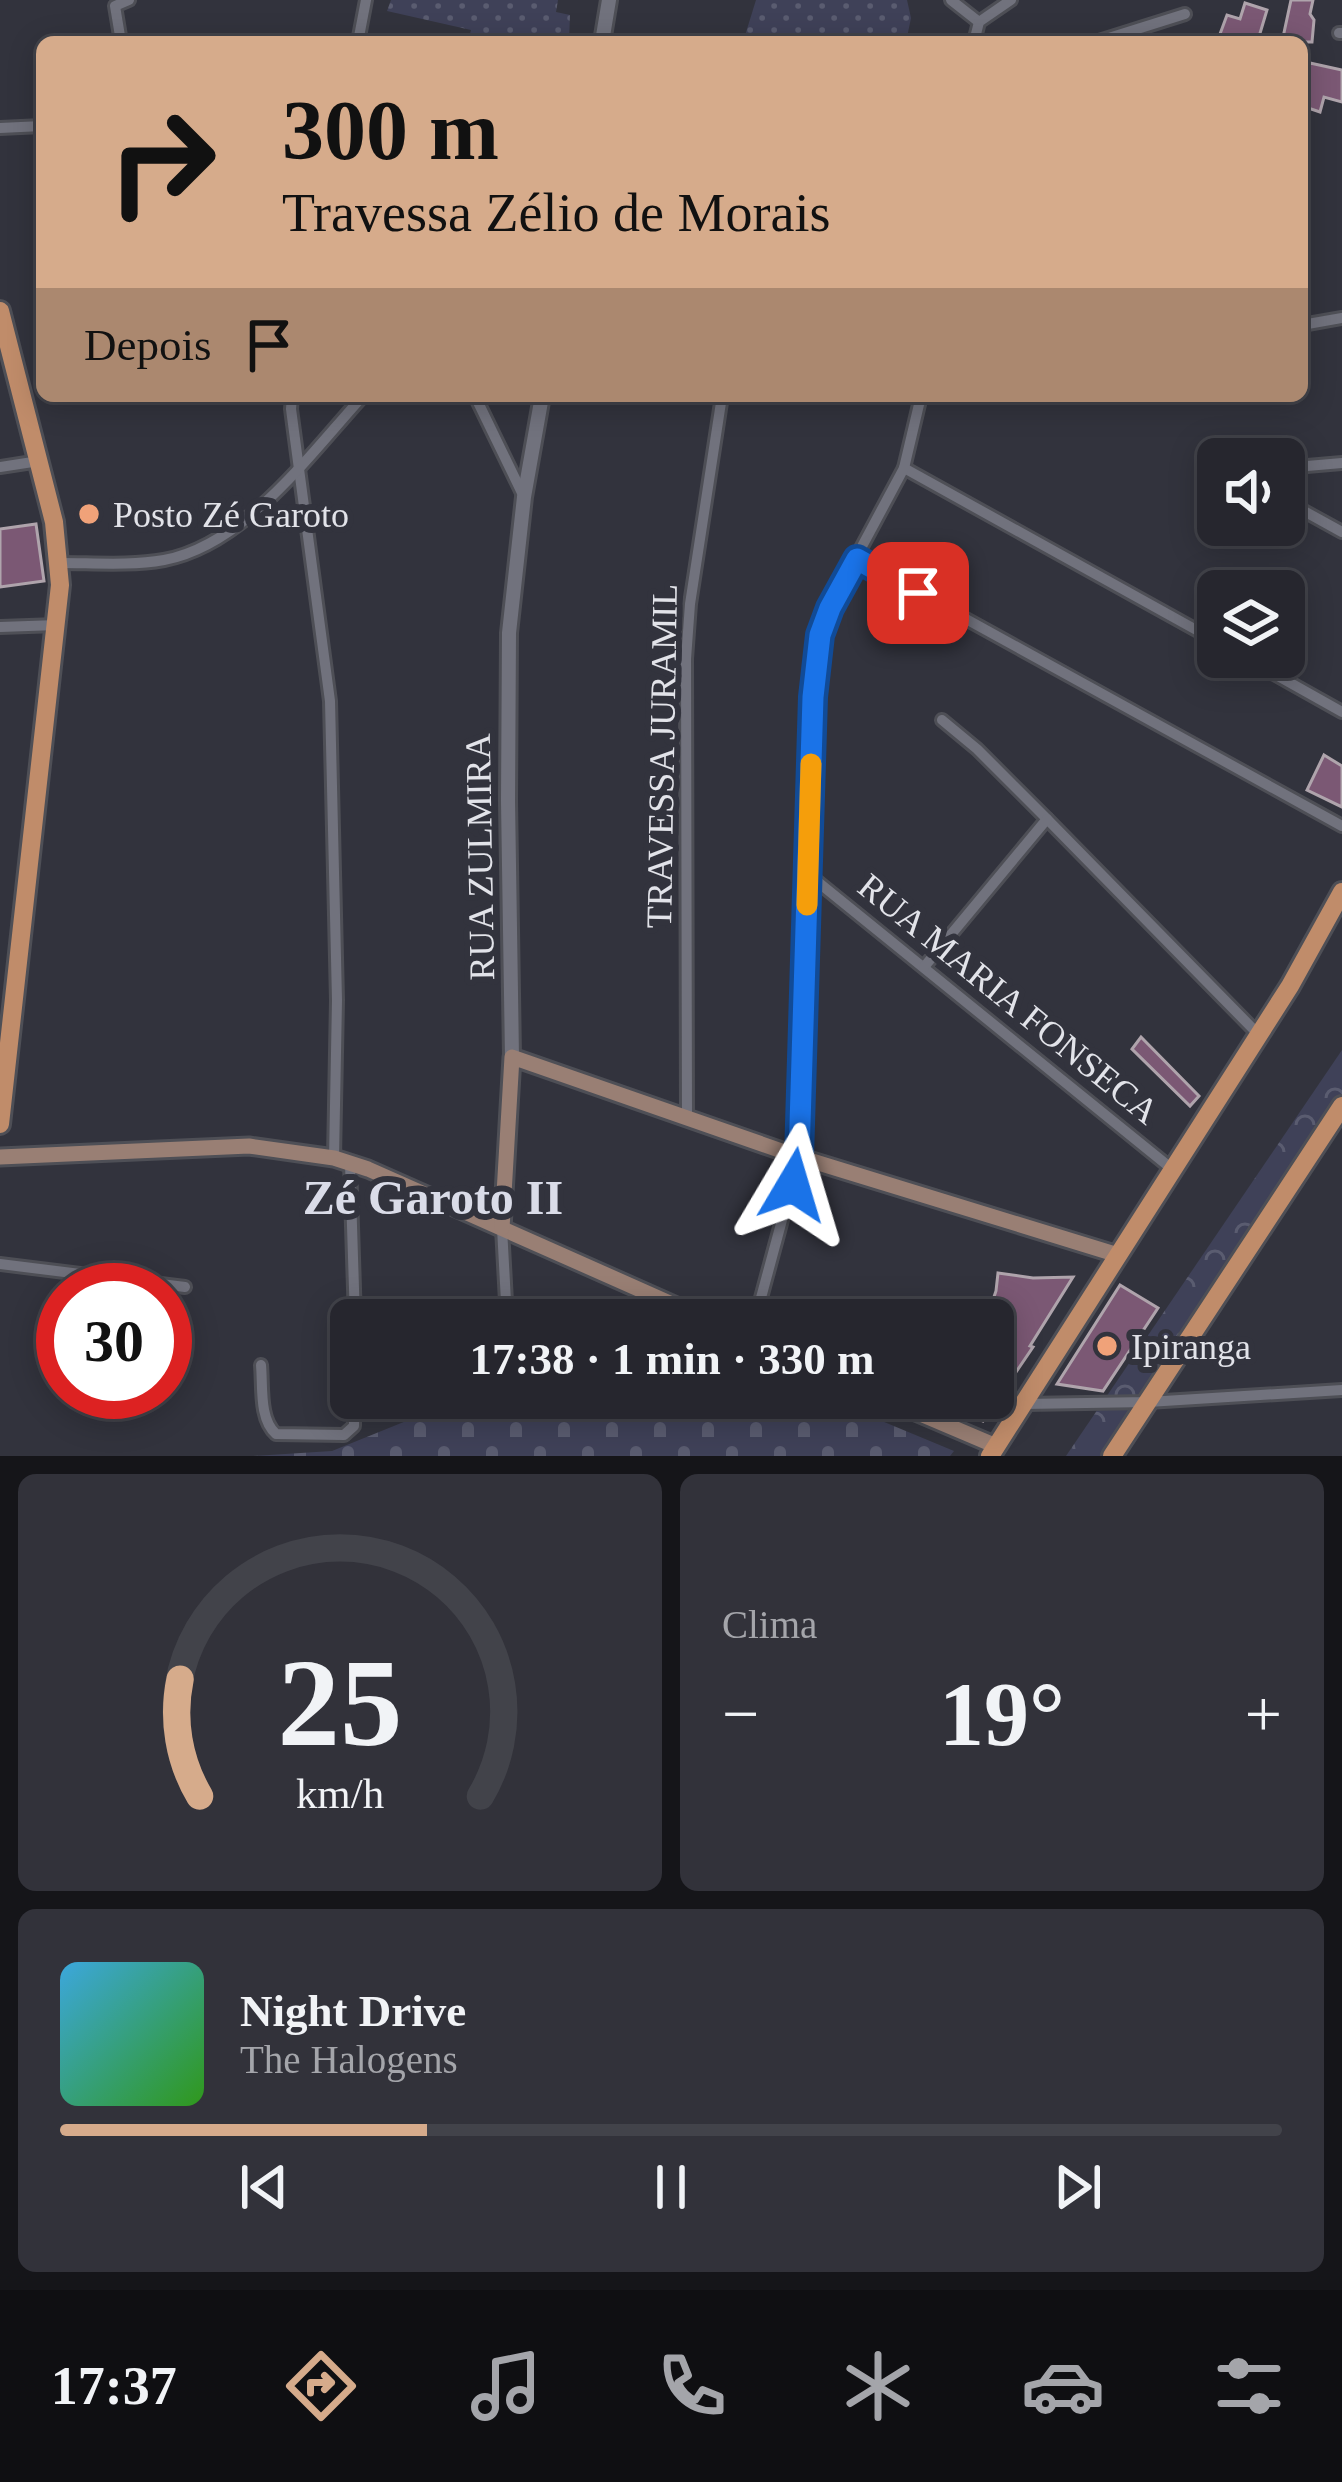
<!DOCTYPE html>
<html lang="pt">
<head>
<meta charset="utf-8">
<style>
	body { margin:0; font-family:"Times New Roman",serif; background:#32323a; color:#f1f3f6; height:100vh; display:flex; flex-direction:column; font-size:45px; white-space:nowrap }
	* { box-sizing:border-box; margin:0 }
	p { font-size:39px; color:#a4a5aa }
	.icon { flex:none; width:66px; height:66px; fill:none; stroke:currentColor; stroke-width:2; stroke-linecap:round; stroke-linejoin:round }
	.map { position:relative; height:1456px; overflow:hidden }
	.side { display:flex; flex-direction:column; gap:18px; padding:18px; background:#151519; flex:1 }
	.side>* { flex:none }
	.top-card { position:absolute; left:36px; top:36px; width:1272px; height:366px; border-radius:18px; box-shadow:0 6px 30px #0003,0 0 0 3px #42434a; background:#d6ab8b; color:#111; overflow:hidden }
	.controls { position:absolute; left:1197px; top:438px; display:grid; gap:24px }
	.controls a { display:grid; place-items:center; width:108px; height:108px; border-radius:18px; background:#26262e; box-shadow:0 6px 30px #0003,0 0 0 3px #42434a; font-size:60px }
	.speed { position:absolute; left:36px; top:1263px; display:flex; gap:24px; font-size:60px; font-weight:700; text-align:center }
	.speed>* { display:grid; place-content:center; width:156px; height:156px; border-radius:50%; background:#26262e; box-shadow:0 6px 30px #0003,0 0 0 3px #42434a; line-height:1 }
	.speed .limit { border:18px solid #d22; background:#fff; color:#111 }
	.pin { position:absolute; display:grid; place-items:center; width:102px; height:102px; color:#fff; margin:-51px; border-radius:24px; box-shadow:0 6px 18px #0006 }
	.me { position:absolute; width:132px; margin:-66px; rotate:7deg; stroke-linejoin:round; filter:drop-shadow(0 0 9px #0008) }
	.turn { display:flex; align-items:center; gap:42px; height:252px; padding:0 48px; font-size:54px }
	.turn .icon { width:156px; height:156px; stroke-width:2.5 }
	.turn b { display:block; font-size:84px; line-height:102px }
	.then { display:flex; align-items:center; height:114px; padding:0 48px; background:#0003; gap:24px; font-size:45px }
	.big { font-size:90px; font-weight:700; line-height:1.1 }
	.side .tile { flex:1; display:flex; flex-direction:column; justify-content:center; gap:18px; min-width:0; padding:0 42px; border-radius:18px; background:#32323a }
	.side .dial { align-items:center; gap:0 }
	.dial svg { height:312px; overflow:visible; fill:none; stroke:#42434a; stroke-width:7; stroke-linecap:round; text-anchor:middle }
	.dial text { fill:#f1f3f6; stroke:none }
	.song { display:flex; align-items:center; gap:36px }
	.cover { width:144px; height:144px; border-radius:18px; background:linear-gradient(135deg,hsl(200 70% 55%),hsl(110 70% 35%)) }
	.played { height:12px; border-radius:6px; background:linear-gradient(90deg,#d6ab8b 30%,#42434a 30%) }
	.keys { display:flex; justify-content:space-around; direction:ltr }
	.heat { display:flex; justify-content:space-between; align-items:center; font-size:66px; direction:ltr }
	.side .tiles { flex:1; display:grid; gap:18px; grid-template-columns:1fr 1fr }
	.tile:last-child { grid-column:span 2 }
	.trip { position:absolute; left:330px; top:1299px; width:684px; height:120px; border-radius:18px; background:#26262e; box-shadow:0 6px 30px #0003,0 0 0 3px #42434a; font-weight:700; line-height:120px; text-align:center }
	.tab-bar { display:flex; height:192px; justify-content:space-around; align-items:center; background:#0f0f12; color:#a4a5aa }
	.tab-bar .icon { width:84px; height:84px }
	.tab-bar .on { color:#d6ab8b }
	.tab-bar b { font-size:54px; color:#f1f3f6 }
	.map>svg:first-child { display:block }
	.grass { fill:url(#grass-dots) }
	.cemetery { fill:url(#cemetery-stones) }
	.park { fill:url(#park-crowns) }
	.building { fill:#7b5874; stroke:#afa4ac; stroke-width:3 }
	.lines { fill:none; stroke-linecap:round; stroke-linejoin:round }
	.minor-casing { stroke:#4e4f56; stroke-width:16 }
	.tertiary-casing { stroke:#4e4f56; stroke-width:20 }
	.secondary-casing { stroke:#4e4f56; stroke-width:21 }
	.primary-casing { stroke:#4e4f56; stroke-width:24 }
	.minor { stroke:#71727d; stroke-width:10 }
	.tertiary { stroke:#71727d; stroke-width:14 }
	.secondary { stroke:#997f74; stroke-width:15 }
	.primary { stroke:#c08c6a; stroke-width:18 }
	.route-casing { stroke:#114b97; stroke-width:30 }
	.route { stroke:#1a73e8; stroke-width:21 }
	.slow { stroke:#f59e0b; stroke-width:21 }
	.poi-dot { fill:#f0a279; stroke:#32333d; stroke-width:4.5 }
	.labels { text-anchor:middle; stroke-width:12; stroke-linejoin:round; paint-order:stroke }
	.poi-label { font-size:36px; fill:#e2e3e9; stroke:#32333d; text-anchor:start }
	.street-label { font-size:36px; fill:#e2e3e9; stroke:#32333d }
	.district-label { font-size:48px; font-weight:bold; fill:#dadce8; stroke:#32333d }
</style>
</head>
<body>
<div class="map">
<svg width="1342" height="1456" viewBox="0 0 1342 1456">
	<defs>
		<pattern id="grass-dots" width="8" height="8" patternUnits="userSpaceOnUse" patternTransform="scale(3)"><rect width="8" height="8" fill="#3f4158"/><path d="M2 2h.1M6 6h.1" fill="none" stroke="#5a5c70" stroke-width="1.8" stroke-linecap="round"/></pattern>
		<pattern id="cemetery-stones" width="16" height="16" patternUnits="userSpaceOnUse" patternTransform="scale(3)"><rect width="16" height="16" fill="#3f4158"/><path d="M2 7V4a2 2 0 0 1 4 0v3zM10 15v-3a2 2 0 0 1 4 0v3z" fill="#5a5c70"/></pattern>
		<pattern id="park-crowns" width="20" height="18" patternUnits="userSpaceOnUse" patternTransform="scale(3)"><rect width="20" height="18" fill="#3f4158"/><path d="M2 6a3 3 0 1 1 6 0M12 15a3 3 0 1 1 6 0" fill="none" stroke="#5a5c70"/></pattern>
	</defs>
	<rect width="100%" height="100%" fill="#32333d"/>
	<g class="grass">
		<path d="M391,0H558L556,12L570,15L569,41L540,37L537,42H468L471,30L387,11Z"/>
		<path d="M756,0H907L911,18L906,42H743Z"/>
	</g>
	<path class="cemetery" d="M836,1402L954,1451L950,1456H254L332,1451L426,1413Z"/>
	<path class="park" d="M1342,1050V1111L1102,1456H1066Z"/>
	<g class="building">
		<path d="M1291,0H1313L1310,14L1314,20L1312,42H1282Z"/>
		<path d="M1245,3L1267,10L1258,40L1220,34L1227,15L1240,19Z"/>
		<path d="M1310,63L1342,70V102L1324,97L1320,112L1302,106V69L1308,70Z"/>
		<path d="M36,524L44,581L0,587V529Z"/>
		<path d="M1324,755L1342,766V807L1307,790Z"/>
		<path d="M1141,1037L1199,1096L1190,1106L1132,1049Z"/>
		<path d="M998,1273L1033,1278L1073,1277L1030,1346L1033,1347L983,1421L934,1398H993V1320H986L996,1291Z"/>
		<path d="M1120,1285L1158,1308L1103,1391L1057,1384Z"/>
	</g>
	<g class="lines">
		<defs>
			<g id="minor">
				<path d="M951,0L979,22"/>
				<path d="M1339,33H1342"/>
				<path d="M121,42L115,6L129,0"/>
				<path d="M358,42L366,0"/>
				<path d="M974,42L979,22L1011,0"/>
				<path d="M1096,42L1185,14"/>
				<path d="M0,128L42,126"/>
				<path d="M1302,325L1342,318"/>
				<path d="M292,396L291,409L330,701L337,1000L334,1158"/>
				<path d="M475,396L524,497"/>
				<path d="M1204,459L1218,466"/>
				<path d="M0,467L39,461"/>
				<path d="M904,468L1218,642"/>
				<path d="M1284,468L1342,463"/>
				<path d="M1284,500L1342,532"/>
				<path d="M857,559L1342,826"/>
				<path d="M60,563C94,563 130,566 164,560C245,545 310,454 363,396"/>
				<path d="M0,627L57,625"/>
				<path d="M1244,657L1342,712"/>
				<path d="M942,720L977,749L1047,819L1259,1035"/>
				<path d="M808,874L1172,1169"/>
				<path d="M924,967L1047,819"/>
				<path d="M687,1119L686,659L690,604L722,396"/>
				<path d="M350,1163L355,1320"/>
				<path d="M502,1228L507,1320"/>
				<path d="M0,1264L185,1287"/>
				<path d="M755,1320L799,1157L813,697L821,635L829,608L904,468L921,396"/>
				<path d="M261,1365C263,1387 259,1419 276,1434L344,1435L354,1426V1398"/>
				<path d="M510,1398L511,1402"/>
				<path d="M1024,1404L1148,1402L1342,1390"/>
			</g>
			<g id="tertiary">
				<path d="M602,42L609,0"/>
				<path d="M512,1057L508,801L509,633L524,497L542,396"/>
			</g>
			<g id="secondary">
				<path d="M0,1157L249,1146L334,1158L368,1169L708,1320"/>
				<path d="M502,1228L512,1057L799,1157L1118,1255"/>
				<path d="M883,1398L996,1446"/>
			</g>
			<g id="primary">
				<path d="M0,311L54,522L60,585L0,1124"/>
				<path d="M990,1456L1290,986L1342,892"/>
				<path d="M1112,1456L1342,1106"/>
			</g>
		</defs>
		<use href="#minor" class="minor-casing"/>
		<use href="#tertiary" class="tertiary-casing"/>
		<use href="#secondary" class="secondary-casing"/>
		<use href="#primary" class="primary-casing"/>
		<use href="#minor" class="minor"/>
		<use href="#tertiary" class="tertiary"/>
		<use href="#secondary" class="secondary"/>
		<use href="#primary" class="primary"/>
	</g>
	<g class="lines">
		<defs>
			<path id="route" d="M793,1185L799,1157L813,697L820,635L830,608L857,559L918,593"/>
		</defs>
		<use href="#route" class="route-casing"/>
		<use href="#route" class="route"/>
		<path class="slow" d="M807,905L811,764"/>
	</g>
	<g class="poi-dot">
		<circle cx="89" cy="514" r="12"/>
		<circle cx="1107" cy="1346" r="12"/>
	</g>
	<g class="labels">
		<g class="poi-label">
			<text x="113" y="527">Posto Zé Garoto</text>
			<text x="1131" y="1359">Ipiranga</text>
		</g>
		<g class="street-label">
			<text transform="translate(661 756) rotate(-89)" y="13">TRAVESSA JURAMIL</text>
			<text transform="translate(479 857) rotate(-91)" y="13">RUA ZULMIRA</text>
			<text transform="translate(1009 998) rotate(39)" y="13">RUA MARIA FONSECA</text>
		</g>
		<g class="district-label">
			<text x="433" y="1214">Zé Garoto II</text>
		</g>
	</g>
</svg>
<div class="controls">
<a><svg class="icon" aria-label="sound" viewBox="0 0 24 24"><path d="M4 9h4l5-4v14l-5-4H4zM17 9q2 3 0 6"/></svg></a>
<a><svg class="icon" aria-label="layers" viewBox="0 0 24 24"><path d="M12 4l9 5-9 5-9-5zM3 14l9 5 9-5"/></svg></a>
</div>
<div class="speed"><div class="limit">30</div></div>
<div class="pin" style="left:918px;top:593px;background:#d93025"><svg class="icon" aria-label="arrive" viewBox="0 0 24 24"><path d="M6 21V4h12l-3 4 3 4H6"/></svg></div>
<svg class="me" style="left:793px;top:1185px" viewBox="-20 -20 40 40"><path d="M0-17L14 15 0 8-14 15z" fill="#1a73e8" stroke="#fff" stroke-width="4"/></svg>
<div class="trip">17:38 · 1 min · 330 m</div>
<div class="top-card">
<div class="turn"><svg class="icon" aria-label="right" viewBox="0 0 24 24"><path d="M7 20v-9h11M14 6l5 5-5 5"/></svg><div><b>300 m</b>Travessa Zélio de Morais</div></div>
<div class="then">Depois<svg class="icon" aria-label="arrive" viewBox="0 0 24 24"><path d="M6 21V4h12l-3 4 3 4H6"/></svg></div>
</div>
</div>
<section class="side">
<div class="tiles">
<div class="tile dial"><svg viewBox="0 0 100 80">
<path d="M14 69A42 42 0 1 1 86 69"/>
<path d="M14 69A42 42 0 0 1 9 39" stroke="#d6ab8b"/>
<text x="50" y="56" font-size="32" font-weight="700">25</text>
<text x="50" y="72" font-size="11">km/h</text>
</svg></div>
<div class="tile"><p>Clima</p>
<div class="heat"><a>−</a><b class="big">19°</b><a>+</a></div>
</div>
<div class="tile">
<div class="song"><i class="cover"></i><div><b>Night Drive</b><p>The Halogens</p></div></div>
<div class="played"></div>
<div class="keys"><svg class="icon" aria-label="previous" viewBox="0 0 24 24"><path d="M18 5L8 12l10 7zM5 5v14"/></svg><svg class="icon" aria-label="pause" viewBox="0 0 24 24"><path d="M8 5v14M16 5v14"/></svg><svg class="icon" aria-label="next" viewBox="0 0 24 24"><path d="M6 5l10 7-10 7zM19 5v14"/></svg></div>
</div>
</div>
</section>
<nav class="tab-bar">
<b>17:37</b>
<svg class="icon on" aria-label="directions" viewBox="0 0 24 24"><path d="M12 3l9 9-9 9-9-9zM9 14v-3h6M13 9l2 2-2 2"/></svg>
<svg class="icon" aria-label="music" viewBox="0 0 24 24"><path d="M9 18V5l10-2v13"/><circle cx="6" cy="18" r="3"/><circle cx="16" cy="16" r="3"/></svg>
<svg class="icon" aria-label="phone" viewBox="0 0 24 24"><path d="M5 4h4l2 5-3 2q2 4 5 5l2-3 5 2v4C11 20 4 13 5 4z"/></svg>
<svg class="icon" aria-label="climate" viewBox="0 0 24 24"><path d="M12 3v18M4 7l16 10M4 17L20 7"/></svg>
<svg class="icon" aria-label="car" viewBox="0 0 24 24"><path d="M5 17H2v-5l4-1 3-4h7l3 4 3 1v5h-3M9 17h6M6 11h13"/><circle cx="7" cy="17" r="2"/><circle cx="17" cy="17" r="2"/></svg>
<svg class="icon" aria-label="filters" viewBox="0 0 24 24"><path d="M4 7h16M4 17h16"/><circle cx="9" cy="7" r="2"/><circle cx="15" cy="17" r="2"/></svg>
</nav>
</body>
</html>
